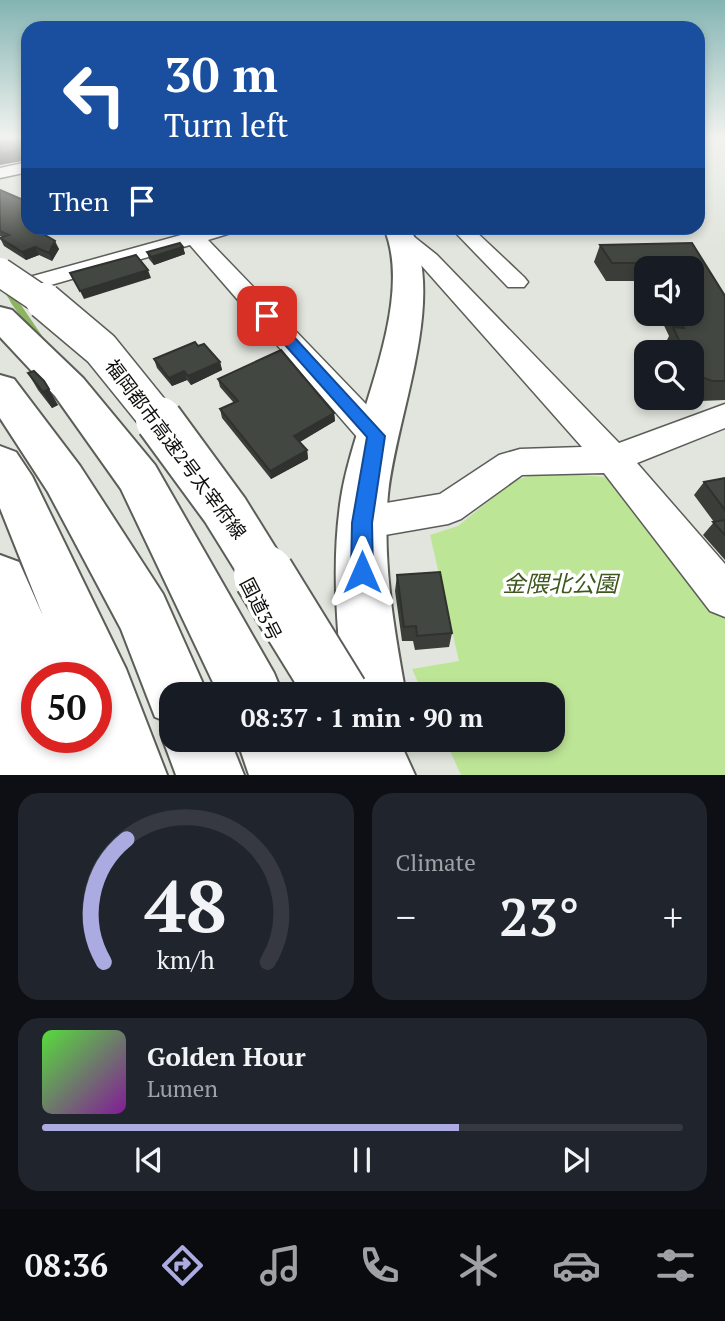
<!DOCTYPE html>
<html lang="en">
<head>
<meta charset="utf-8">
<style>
	body { margin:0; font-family:"PT Serif","Noto Sans JP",serif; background:#20242c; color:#f1f3f6; height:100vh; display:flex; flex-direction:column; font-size:26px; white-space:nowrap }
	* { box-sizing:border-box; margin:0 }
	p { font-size:23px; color:#9ea1a6 }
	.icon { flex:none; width:38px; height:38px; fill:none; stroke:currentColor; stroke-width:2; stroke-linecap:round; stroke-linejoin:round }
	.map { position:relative; height:775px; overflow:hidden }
	.details { display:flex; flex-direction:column; gap:18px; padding:18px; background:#0d0f14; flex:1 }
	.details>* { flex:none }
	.banner { position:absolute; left:21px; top:21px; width:684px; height:214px; border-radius:21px; box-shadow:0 4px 10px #0003; background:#1a4fa0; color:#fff; overflow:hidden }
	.tools { position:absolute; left:634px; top:256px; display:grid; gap:14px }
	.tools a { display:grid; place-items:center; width:70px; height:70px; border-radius:14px; background:#171b24; box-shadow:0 4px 10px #0003; font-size:35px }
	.speed { position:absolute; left:21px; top:662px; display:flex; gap:14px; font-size:35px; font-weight:700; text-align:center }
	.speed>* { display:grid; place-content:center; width:91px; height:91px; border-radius:50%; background:#171b24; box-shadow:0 4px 10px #0003; line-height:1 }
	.speed .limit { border:10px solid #d22; background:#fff; color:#111 }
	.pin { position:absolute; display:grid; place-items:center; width:60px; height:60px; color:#fff; margin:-30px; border-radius:14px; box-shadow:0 4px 10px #0006 }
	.me { position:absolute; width:77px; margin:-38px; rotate:0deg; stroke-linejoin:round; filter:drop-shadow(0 0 5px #0008) }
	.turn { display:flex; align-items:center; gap:24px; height:147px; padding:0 28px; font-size:32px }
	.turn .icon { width:91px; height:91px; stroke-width:2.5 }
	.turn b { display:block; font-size:49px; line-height:60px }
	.then { display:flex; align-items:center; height:66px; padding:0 28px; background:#0003; gap:14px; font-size:26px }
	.big { font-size:52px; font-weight:700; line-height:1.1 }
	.details .tile { flex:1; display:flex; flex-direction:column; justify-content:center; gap:10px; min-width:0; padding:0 24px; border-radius:21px; background:#20242c }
	.details .dial { align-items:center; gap:0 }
	.dial svg { height:182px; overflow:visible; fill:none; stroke:#363941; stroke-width:7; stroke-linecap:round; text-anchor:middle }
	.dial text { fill:#f1f3f6; stroke:none }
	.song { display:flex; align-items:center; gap:21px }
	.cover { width:84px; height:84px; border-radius:10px; background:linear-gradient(135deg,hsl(110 70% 55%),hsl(290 70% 35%)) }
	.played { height:7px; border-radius:4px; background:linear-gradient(90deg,#abaae1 65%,#363941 65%) }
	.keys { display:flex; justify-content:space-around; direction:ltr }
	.heat { display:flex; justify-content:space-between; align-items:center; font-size:38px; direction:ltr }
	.details .tiles { flex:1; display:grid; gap:18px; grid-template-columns:1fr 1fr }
	.tile:last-child { grid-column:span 2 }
	.trip { position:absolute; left:159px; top:682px; width:406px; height:70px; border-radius:21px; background:#171b24; box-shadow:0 4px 10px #0003; font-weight:700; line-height:70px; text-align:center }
	.dock { display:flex; height:112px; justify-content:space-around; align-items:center; background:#090b0e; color:#9ea1a6 }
	.dock .icon { width:49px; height:49px }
	.dock .active { color:#abaae1 }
	.dock b { font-size:32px; color:#f1f3f6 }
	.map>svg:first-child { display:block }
	.green { fill:#bde596 }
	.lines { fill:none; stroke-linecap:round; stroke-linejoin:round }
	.stream-far1 { stroke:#8cb461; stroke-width:6 }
	.stream { stroke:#8cb461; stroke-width:7 }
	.minor-casing { stroke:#5b5e58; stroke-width:3 }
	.secondary-casing { stroke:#5b5e58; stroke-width:4 }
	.trunk-casing { stroke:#5b5e58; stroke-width:4 }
	.motorway-casing { stroke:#5b5e58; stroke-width:4 }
	.minor { fill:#fff; fill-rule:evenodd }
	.secondary { fill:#fff; fill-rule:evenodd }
	.trunk { fill:#fff; fill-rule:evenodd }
	.motorway { fill:#fff; fill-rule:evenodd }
	.motorway-bridge-far3-casing { stroke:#5b5e58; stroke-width:31; stroke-linecap:butt }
	.motorway-bridge-far2-casing { stroke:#5b5e58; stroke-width:39; stroke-linecap:butt }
	.motorway-bridge-far1-casing { stroke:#5b5e58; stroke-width:50; stroke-linecap:butt }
	.motorway-bridge-casing { stroke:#5b5e58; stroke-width:64; stroke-linecap:butt }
	.motorway-bridge-far3 { stroke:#fff; stroke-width:28 }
	.motorway-bridge-far2 { stroke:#fff; stroke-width:36 }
	.motorway-bridge-far1 { stroke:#fff; stroke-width:46 }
	.motorway-bridge { stroke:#fff; stroke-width:60 }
	.wall { fill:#3a3d38 }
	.shaded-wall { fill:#2f322e }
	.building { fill:#434741; stroke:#2f322e; stroke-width:2 }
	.route { fill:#1a73e8; stroke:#114b97; stroke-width:2 }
	.labels { text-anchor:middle; stroke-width:7; stroke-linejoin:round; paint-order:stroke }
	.street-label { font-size:19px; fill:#0e0f0c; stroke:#fff }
	.near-park-label { font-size:23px; font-style:italic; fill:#3d581d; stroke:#fff }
</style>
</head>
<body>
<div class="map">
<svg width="725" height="775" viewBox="0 0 725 775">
	<rect width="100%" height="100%" fill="#e1e5dd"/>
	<path class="green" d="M569,474L617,478L725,616V775H461L445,740H553V695H424L412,669L459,661L430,535L458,526L513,481L532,475Z"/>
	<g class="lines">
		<path class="stream-far1" d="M6,289L15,303"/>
		<path class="stream" d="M14,301L42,342"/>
		<defs>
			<g id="minor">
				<path d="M28,162V172L0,178V168Z"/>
				<path d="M176,228H237L234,232L208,240L388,427L392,436L388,445L376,448L364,445L190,245L23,293L15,291L11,286L15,281L181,235Z"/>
				<path d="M451,228H472L524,277L528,282L524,287H508Z"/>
				<path d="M401,230L408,232L437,255L619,443L725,404V428L637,463L725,564V617L710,611L604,473L522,475L461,519L448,524L362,539L349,535L343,523L349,511L362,507L440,494L499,455L520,449L582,447L421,265L394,240L391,236L394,232Z"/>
			</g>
			<path id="secondary" d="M384,228H410C447,299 396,416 388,494C382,561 394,629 406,695H344C337,629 331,564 341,498C353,419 416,303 384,228Z"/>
			<g id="trunk">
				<path d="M0,639L21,648L37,694V737H48L58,775H0Z"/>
				<path d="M286,740H352L366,775H298Z"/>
			</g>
			<g id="motorway">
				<path d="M0,307L12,310L83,378L155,465L274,673L283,695H219L121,489L55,396L0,337Z"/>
				<path d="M0,375L14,379L80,466L163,594L208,695H172V740H230L244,775H176L163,740L170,723L155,717L121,629L48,492L0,418Z"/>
				<path d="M0,446L16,452L32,476L126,669L167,775H37L26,737L36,714L37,737H96V677H37V707L17,699L0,654V555L19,562L43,616L0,508Z"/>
				<path d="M237,740H303L317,775H249Z"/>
				<path d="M330,740H399L415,775H345Z"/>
			</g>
		</defs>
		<use href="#minor" class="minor-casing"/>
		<use href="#secondary" class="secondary-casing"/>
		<use href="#trunk" class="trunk-casing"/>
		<use href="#motorway" class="motorway-casing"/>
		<use href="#minor" class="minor"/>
		<use href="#secondary" class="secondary"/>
		<use href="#trunk" class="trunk"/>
		<use href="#motorway" class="motorway"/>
		<defs>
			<path id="motorway-bridge-far3" d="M0,272L46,303"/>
			<path id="motorway-bridge-far2" d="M44,301L101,349L160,422"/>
			<path id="motorway-bridge-far1" d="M159,420L225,510L266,576"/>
			<path id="motorway-bridge" d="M264,575L338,695"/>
		</defs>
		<use href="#motorway-bridge-far3" class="motorway-bridge-far3-casing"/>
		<use href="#motorway-bridge-far2" class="motorway-bridge-far2-casing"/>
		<use href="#motorway-bridge-far1" class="motorway-bridge-far1-casing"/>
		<use href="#motorway-bridge" class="motorway-bridge-casing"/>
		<use href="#motorway-bridge-far3" class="motorway-bridge-far3"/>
		<use href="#motorway-bridge-far2" class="motorway-bridge-far2"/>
		<use href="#motorway-bridge-far1" class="motorway-bridge-far1"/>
		<use href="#motorway-bridge" class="motorway-bridge"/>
	</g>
	<g class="wall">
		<path d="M0,190L35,229L59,249L52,261L39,255L26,260L4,246L0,238L2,237L0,236Z"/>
		<path d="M600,245L725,296V400L700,401L692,397L691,395V352H666L664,346L669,336L658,313H691L646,268V301L637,281H606L594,262Z"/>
		<path d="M183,247L185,254L154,265L149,259L147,252Z"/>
		<path d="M198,346L220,362L222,370L191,385L187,380L172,386L157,368L154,359Z"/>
		<path d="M28,373L58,405L52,408L38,390Z"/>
		<path d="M218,379L334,413L335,421L299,442L307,450L308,459L271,479L222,418L220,409L234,403L220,387Z"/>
		<path d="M725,478V560L703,535L714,522L694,495L704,482Z"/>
		<path d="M397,575L452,633L449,647L415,650L413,641H402L395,591Z"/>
	</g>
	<g class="shaded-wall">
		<path d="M28,148V160L0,165V153Z"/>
		<path d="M55,241L59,249L52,261L49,253Z"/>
		<path d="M35,247L39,255L26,260L22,252Z"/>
		<path d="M183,247L185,254L154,265L151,257Z"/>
		<path d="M148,270L151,278L84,299L80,291Z"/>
		<path d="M220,362L222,370L191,385L188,376Z"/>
		<path d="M184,371L187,380L172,386L169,378Z"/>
		<path d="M49,389L58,405L52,408L43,392Z"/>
		<path d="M334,413L335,421L295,445L294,436Z"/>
		<path d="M307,450L308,459L271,479L270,471Z"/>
	</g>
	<g class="building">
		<path d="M0,138H28V148L0,153Z"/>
		<path d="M0,190L28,202V223H26L28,225V228H33L55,241L49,253L35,247L22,252L0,238L9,235L0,231Z"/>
		<path d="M180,243L183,247L151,257L147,252Z"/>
		<path d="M692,243L725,296V381H712L704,378L701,373H693L691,369V352H684L673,327L684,328L676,313H691V268H646L644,263H612L600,245Z"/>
		<path d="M136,255L148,270L80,291L70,273Z"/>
		<path d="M195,342L198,346L204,344L220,362L188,376L184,371L169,378L154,359Z"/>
		<path d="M281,350L334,413L294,436L307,450L270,471L220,409L238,401L218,379Z"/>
		<path d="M34,371L44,381L49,389L43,392L28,373Z"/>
		<path d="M725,478V510L704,482Z"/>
		<path d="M725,520V535L713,522Z"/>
		<path d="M440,572L452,633L417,636L416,626L404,627L397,575Z"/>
	</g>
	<linearGradient id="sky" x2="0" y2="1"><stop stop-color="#83b4b2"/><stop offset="0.56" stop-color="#f2f3f0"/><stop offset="1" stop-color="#f2f3f0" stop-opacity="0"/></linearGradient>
	<rect width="725" height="246" fill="url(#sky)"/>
	<path class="route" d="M267,312L272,313L385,436L372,523L373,572L370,580L362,583L355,580L351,572L352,523L367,437L262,319V313Z"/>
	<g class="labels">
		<g class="street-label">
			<text transform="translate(176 449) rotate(53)" y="7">福岡都市高速2号太宰府線</text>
			<text transform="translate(261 609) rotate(63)" y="7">国道3号</text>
		</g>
		<g class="near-park-label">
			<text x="560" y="592">金隈北公園</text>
		</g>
	</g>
</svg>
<div class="tools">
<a><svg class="icon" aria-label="sound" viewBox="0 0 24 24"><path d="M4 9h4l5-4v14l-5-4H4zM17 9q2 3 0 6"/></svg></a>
<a><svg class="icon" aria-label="search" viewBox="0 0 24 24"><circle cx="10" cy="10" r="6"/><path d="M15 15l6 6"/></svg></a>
</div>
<div class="speed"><div class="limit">50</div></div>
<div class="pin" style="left:267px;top:316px;background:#d93025"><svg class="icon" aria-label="arrive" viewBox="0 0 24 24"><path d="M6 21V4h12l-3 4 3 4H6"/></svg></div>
<svg class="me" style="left:362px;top:572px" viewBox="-20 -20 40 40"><path d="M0-17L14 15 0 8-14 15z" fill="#1a73e8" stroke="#fff" stroke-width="4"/></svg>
<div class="trip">08:37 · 1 min · 90 m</div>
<div class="banner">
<div class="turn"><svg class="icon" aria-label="left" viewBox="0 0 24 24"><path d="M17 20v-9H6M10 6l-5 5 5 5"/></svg><div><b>30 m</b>Turn left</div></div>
<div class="then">Then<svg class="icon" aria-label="arrive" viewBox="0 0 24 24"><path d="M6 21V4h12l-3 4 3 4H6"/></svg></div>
</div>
</div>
<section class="details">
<div class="tiles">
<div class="tile dial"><svg viewBox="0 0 100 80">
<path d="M14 69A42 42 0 1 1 86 69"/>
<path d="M14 69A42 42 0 0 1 24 15" stroke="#abaae1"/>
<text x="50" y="56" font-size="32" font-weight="700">48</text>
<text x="50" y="72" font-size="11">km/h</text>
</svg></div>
<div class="tile"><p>Climate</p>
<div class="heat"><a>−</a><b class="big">23°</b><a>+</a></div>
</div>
<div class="tile">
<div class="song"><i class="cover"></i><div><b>Golden Hour</b><p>Lumen</p></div></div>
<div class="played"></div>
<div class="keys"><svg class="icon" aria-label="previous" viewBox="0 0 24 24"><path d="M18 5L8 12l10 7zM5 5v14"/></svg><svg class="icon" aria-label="pause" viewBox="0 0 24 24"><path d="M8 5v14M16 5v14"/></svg><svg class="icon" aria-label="next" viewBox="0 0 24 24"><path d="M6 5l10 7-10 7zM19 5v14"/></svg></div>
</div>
</div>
</section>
<nav class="dock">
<b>08:36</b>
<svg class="icon active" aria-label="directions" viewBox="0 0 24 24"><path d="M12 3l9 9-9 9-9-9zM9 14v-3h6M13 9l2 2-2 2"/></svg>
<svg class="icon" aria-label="music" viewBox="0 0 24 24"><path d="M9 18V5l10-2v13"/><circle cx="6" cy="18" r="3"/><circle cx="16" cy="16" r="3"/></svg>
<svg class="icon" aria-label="phone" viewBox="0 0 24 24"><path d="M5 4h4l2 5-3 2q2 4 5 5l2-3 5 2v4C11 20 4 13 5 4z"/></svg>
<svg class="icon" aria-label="climate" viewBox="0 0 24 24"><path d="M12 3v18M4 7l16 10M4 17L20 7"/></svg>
<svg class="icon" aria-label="car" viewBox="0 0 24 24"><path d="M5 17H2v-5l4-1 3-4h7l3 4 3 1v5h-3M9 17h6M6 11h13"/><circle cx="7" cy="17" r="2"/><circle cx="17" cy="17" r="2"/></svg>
<svg class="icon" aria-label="filters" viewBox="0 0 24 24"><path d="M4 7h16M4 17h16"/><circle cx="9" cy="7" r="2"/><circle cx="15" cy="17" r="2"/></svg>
</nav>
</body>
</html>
